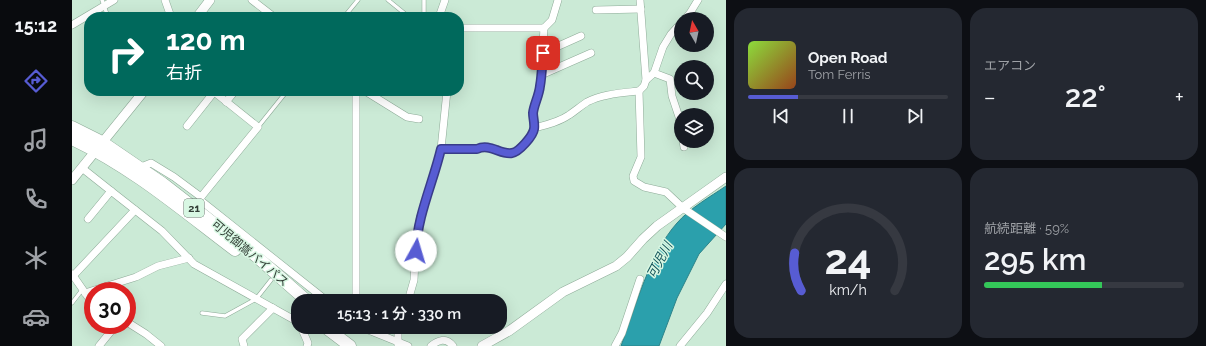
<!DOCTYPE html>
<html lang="ja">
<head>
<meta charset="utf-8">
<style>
	body { margin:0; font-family:Raleway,"Noto Sans JP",sans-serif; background:#242831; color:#f1f3f6; height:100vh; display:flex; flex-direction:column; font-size:15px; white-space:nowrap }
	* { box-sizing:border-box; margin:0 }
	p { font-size:13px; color:#9ea1a6 }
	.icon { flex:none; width:22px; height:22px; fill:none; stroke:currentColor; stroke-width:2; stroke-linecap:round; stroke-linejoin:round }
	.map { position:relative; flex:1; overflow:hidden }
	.side { display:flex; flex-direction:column; gap:8px; padding:8px; background:#0d0f14; width:480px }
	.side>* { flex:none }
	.guide { position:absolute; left:12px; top:12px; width:380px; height:84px; border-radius:16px; box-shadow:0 4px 16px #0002; background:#00695c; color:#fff; overflow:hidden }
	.needle { width:26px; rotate:351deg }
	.buttons { position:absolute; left:602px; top:12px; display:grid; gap:8px }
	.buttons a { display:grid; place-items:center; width:40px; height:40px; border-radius:50%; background:#171b24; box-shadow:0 4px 16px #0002; font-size:20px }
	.speed { position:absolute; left:12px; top:282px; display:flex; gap:8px; font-size:20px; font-weight:700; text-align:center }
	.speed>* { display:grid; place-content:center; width:52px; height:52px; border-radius:50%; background:#171b24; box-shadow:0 4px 16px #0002; line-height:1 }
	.speed .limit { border:6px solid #d22; background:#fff; color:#111 }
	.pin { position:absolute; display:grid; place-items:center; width:34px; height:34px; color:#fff; margin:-17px; border-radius:8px; box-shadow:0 2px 6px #0006 }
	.me { position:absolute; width:44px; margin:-22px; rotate:6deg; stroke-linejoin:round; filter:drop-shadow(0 0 3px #0008) }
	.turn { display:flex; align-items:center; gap:14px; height:84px; padding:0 16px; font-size:18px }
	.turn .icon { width:52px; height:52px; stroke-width:2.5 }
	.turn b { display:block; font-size:28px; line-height:34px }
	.big { font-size:30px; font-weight:600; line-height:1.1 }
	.side .card { flex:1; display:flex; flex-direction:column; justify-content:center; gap:6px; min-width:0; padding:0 14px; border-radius:16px; background:#242831 }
	.side .dial { align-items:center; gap:0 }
	.dial svg { height:104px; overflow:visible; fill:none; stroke:#363941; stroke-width:7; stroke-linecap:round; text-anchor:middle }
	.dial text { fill:#f1f3f6; stroke:none }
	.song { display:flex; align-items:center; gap:12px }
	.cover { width:48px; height:48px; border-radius:6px; background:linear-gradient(135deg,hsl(90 70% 55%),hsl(20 70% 35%)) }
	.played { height:4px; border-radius:2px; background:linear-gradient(90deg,#575cd3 25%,#363941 25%) }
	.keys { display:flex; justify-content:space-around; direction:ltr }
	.heat { display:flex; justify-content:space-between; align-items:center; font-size:22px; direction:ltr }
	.charge { height:6px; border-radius:3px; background:linear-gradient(90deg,#34c759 59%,#363941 0) }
	.side .tiles { flex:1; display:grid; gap:8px; grid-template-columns:repeat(2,1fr) }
	.trip { position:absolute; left:219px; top:294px; width:216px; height:40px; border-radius:16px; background:#171b24; box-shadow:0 4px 16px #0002; font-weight:600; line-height:40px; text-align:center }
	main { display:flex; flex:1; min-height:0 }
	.dock { display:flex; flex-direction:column; width:72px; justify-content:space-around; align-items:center; background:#090b0e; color:#9ea1a6 }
	.dock .icon { width:28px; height:28px }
	.dock .active { color:#575cd3 }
	.dock b { font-size:18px; color:#f1f3f6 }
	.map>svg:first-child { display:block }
	.water { fill:#2ba0ac; stroke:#2d8389 }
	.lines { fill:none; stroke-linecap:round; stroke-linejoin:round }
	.lane-casing { stroke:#8eab98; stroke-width:4.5 }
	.street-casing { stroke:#8eab98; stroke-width:8 }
	.secondary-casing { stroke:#8eab98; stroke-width:10 }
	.highway-casing { stroke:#8eab98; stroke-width:13 }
	.lane { stroke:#fff; stroke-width:3.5 }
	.street { stroke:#fff; stroke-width:7 }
	.secondary { stroke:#fff; stroke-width:9 }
	.highway { stroke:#fff; stroke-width:12 }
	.route-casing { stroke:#393c89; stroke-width:10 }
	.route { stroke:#575cd3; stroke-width:7 }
	.labels { text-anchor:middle; stroke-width:3; stroke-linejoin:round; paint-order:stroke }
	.shield { fill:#d8f7e3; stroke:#64766a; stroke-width:1 }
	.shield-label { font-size:11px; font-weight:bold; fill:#323e36 }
	.street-label { font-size:12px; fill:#323e36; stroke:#d8f7e3 }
	.water-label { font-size:13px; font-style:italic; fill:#135359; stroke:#d8f7e3 }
</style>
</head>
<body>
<main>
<nav class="dock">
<b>15:12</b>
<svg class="icon active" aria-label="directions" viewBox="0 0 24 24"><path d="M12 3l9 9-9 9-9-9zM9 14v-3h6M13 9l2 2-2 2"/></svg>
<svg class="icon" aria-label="music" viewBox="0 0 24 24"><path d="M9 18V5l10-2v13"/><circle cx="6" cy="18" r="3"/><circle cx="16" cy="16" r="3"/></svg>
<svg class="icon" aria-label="phone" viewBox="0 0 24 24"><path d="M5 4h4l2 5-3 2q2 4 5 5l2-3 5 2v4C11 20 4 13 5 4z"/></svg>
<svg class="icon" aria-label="climate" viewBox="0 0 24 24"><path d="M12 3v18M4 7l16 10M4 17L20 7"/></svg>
<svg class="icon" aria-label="car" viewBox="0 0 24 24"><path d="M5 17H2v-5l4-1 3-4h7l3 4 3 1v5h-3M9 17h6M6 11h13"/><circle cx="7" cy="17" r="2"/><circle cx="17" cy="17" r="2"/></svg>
</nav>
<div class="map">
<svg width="654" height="346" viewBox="0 0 654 346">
	<rect width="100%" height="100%" fill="#cbead6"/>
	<path class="water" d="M654,186V224L627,254L605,298L587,346H549C563,308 578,253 605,223C618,208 638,197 654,186Z"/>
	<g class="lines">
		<defs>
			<g id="lane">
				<path d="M30,0L36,17"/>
				<path d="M316,0L337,17"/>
				<path d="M272,17L286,0"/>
				<path d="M352,17V0"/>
				<path d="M62,91L65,99"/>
				<path d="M186,127L215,91"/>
				<path d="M0,303L10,290"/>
				<path d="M130,313L153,316L184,299L199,280"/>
			</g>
			<g id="street">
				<path d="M93,0L99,17"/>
				<path d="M180,0L202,17"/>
				<path d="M568,0L574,80"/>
				<path d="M524,10L569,9"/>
				<path d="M367,17L373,0"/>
				<path d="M613,19L618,13L626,0"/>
				<path d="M609,23L599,34L591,47L582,73L574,80L572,86L567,91L569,157L561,176L562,181L572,187L594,192L611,208L654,237"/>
				<path d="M0,25L42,0"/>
				<path d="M387,28H472"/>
				<path d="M471,53L509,36"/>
				<path d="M582,73L598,79L600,96L609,123"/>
				<path d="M469,75L519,53"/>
				<path d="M284,91V301"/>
				<path d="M293,91L335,117L347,119"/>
				<path d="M154,102L163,91"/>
				<path d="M115,126L142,92"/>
				<path d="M462,128C474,125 487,122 497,115C503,111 509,106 515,102C530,94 550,93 567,91"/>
				<path d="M611,141L612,147"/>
				<path d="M369,149H405L409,147L425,149L430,153H441L445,151L457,138L462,128L461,112L468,88L472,28L480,20L486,0"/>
				<path d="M69,167L79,163L102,177L129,197L128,200L255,301"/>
				<path d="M10,168L39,191"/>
				<path d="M129,197L186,127L141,91"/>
				<path d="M16,219L39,191L90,231L122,264L226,322"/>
				<path d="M0,274L16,297L21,300"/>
				<path d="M1,276L63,210"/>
				<path d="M13,293L64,277L86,266L117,258"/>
				<path d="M336,301L342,280L344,240L348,218L363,172L369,149L375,91"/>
				<path d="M55,322L74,334L89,346"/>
				<path d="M229,327L236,343L235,346"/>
				<path d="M289,327L336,346"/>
				<path d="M326,327V345"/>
				<path d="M27,346L44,325"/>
				<path d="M172,346L170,339L201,308"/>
				<path d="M359,346C366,340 374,337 381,346"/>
				<path d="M543,346L550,333L568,279"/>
				<path d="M608,346L635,313L654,284"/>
			</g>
			<g id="secondary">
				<path d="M125,17L138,0"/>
				<path d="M0,180L72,91"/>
				<path d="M410,346L437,331L491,292L544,266L555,257L571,239L585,226L654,177"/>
			</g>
			<g id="highway">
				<path d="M0,127L30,142L90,183L184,256L235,301"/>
				<path d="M0,139C60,167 110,210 163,250"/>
				<path d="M253,327L278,346"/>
			</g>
		</defs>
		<use href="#lane" class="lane-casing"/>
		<use href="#street" class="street-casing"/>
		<use href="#secondary" class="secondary-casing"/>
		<use href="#highway" class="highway-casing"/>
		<use href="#lane" class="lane"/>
		<use href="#street" class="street"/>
		<use href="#secondary" class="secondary"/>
		<use href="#highway" class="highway"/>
	</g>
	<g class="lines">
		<defs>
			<path id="route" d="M344,251C345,216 361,183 369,149H405C418,143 428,155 440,153C447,152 461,136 462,129C463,124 461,118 461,113C462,104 467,96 468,86C470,75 470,64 471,53"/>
		</defs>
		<use href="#route" class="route-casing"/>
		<use href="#route" class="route"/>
	</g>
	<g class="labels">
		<rect class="shield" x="112" y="199" width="20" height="18" rx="3"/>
		<g class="shield-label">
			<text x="122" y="212">21</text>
		</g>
		<g class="street-label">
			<text transform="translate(178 253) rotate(40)" y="4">可児御嵩バイパス</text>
		</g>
		<g class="water-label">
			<text transform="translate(587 260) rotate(-62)" y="5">可児川</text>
		</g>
	</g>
</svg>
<div class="buttons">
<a><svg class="needle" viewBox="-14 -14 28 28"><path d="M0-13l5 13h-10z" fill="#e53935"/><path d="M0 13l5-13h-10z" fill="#9ea1a6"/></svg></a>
<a><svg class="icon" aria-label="search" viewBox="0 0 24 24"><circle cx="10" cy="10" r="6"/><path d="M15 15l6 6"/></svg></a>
<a><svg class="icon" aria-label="layers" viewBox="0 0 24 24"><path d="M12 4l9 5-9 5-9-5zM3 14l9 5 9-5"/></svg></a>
</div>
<div class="speed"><div class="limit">30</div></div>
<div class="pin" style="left:471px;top:53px;background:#d93025"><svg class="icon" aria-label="arrive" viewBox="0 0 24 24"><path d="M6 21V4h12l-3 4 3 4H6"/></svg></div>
<svg class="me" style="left:344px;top:251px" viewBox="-20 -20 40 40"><circle r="19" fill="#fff"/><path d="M0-13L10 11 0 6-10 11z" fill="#575cd3"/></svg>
<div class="trip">15:13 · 1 分 · 330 m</div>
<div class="guide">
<div class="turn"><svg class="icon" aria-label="right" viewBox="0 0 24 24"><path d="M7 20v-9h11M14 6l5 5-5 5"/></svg><div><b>120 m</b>右折</div></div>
</div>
</div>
<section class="side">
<div class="tiles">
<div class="card">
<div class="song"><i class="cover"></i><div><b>Open Road</b><p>Tom Ferris</p></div></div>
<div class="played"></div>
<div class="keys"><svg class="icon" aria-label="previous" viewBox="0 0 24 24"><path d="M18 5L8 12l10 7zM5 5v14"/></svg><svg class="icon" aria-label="pause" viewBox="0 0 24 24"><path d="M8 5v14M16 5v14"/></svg><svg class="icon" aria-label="next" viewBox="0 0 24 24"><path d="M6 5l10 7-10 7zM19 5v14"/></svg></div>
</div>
<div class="card"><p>エアコン</p>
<div class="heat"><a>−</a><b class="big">22°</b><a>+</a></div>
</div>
<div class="card dial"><svg viewBox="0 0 100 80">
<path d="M14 69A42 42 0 1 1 86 69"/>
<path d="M14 69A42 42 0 0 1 9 40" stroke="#575cd3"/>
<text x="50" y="56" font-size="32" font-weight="700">24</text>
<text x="50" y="72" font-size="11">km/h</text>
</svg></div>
<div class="card"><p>航続距離 · 59%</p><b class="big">295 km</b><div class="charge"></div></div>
</div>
</section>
</main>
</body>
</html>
